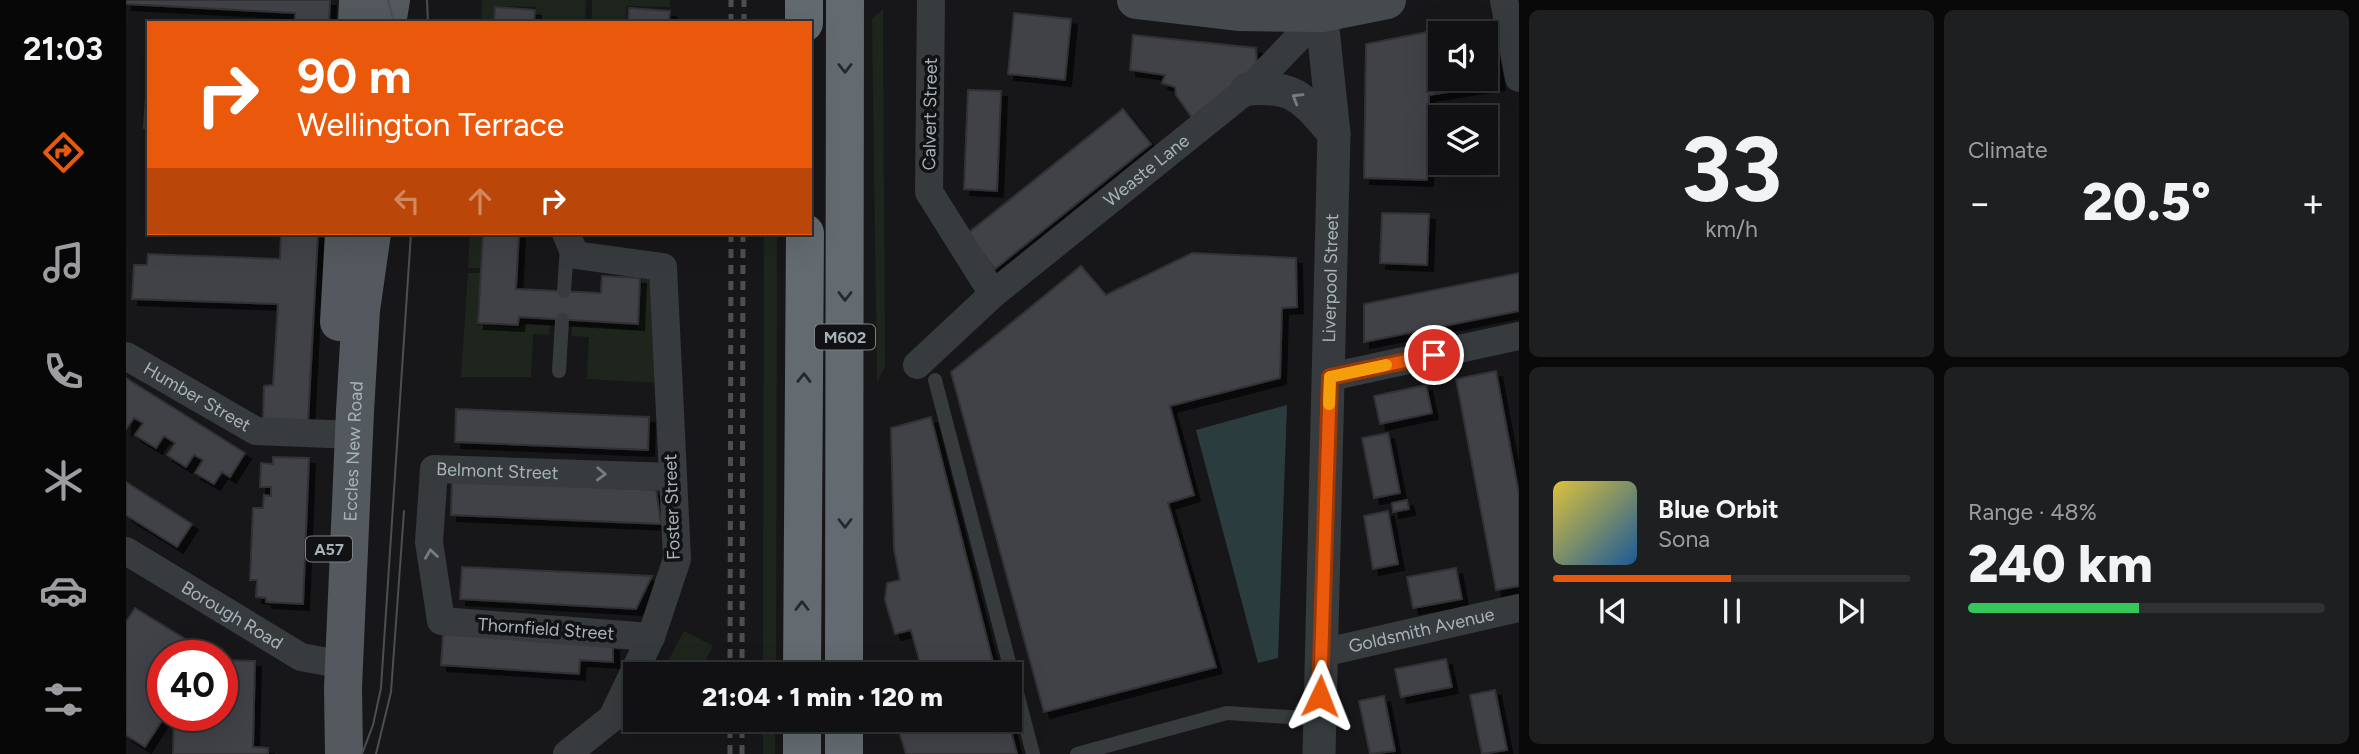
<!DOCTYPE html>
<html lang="en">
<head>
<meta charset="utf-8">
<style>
	body { margin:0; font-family:Figtree,sans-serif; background:#1e1f21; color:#f1f3f6; height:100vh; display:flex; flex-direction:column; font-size:26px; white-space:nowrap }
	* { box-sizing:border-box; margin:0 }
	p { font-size:23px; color:#9c9da0 }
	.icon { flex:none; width:38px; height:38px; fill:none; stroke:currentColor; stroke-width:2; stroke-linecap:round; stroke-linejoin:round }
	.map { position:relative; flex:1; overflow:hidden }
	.side { display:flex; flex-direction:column; gap:10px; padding:10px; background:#09090a; width:840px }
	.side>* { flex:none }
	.top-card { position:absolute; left:21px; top:21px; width:665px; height:214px; border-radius:0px; box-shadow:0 7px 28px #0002,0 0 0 2px #303133; background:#ea580c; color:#fff; overflow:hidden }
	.tools { position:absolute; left:1302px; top:21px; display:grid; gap:14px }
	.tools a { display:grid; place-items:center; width:70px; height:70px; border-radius:0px; background:#111113; box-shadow:0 7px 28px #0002,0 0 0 2px #303133; font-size:35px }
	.speed { position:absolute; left:21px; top:640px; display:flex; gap:14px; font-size:35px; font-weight:700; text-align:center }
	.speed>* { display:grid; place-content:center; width:91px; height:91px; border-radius:50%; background:#111113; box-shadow:0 7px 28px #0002,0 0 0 2px #303133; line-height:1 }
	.speed .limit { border:10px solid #d22; background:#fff; color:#111 }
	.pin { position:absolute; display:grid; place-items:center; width:60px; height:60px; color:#fff; margin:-30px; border:4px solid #fff; border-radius:50%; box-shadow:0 2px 7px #0007 }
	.me { position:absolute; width:77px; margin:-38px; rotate:2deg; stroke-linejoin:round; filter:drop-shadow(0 0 5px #0008) }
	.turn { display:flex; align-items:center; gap:24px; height:147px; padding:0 35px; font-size:32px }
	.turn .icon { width:91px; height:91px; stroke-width:2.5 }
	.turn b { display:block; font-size:49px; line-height:60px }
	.lanes { display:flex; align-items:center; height:66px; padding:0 35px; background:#0003; justify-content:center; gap:35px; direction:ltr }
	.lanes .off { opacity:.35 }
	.big { font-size:52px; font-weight:800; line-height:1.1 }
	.side .card { flex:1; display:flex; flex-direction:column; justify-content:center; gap:10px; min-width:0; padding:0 24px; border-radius:10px; background:#1e1f21 }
	.side .dial { align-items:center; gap:0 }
	.dial b { font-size:91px; line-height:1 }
	.song { display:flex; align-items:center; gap:21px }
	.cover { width:84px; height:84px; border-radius:10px; background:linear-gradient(135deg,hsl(50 70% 55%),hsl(210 70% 35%)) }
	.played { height:7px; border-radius:4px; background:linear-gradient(90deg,#ea580c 50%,#303133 50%) }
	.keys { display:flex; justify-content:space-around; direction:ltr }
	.heat { display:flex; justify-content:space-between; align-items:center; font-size:38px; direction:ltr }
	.charge { height:10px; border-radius:5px; background:linear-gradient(90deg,#34c759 48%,#303133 0) }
	.side .tiles { flex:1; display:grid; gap:10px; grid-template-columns:repeat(2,1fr) }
	.trip { position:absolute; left:497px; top:662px; width:399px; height:70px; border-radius:0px; background:#111113; box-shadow:0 7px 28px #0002,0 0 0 2px #303133; font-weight:800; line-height:70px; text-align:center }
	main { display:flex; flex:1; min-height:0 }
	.tabs { display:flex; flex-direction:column; width:126px; justify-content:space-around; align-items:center; background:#070708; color:#9c9da0 }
	.tabs .icon { width:49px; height:49px }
	.tabs .current { color:#ea580c }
	.tabs b { font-size:32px; color:#f1f3f6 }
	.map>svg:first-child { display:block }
	.green { fill:#1e251c }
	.water { fill:#2b3c3f }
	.building { fill:#404346; stroke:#303235; stroke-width:2; fill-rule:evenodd; filter:url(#shadow) }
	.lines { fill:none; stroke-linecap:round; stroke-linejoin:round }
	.service { stroke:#373b3e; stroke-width:14 }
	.minor { stroke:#373b3e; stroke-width:28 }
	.tertiary { stroke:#373b3e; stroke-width:33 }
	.secondary { stroke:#454a4f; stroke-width:38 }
	.primary { stroke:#53595e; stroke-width:38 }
	.motorway { stroke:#636b70; stroke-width:38 }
	.tram { stroke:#4a4f54; stroke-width:2 }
	.rail { stroke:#4a4f54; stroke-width:5; stroke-dasharray:9 7; stroke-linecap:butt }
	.oneway { stroke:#26282b }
	.oneway2 { stroke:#757d82 }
	.route-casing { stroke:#983908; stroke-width:18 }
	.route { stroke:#ea580c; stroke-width:12 }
	.slow { stroke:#f59e0b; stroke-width:12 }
	.labels { text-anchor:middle; stroke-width:7; stroke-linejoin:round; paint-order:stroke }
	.shield { fill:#121214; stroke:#7a8388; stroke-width:2 }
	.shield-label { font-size:16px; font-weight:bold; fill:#a7b3ba }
	.street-label { font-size:18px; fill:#a7b3ba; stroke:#121214 }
</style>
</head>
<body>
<main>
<nav class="tabs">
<b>21:03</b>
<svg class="icon current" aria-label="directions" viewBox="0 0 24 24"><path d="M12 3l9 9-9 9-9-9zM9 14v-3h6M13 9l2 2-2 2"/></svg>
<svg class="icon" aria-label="music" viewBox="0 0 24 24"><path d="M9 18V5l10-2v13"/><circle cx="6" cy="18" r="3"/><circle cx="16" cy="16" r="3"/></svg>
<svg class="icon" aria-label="phone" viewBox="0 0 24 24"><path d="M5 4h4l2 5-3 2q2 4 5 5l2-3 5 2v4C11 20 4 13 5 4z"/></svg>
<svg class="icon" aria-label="climate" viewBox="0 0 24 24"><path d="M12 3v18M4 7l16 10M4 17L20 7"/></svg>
<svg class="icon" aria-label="car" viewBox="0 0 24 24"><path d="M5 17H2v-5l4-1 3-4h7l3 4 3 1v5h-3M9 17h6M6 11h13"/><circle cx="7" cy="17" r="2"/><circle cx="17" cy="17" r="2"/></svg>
<svg class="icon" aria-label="filters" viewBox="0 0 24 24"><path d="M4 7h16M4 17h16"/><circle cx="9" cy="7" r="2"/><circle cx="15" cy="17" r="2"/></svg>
</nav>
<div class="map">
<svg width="1393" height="754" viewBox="0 0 1393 754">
	<defs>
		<filter id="shadow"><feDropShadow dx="6" dy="6" stdDeviation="0" flood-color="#0009"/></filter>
	</defs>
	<rect width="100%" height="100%" fill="#171719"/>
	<g class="green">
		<path d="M356,0H460L459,23H410V7L369,6L367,23H355Z"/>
		<path d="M466,0H544V7L501,6L499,23H466Z"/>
		<path d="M757,9L759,367L751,382L746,19Z"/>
		<path d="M344,233H356L354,268H342Z"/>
		<path d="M638,233H651L650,674H637Z"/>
		<path d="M342,273H354L351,325L394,328L395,324L424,325L423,335L407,334L405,377H335Z"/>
		<path d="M516,277L531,278L534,383L461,379L463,337L446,336V325L512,330Z"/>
		<path d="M558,631L587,646L573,674H535Z"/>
		<rect x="637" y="719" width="12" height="35"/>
	</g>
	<path class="water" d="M1161,405L1152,658L1132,663L1070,430Z"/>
	<g class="building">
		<path d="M0,0H204L203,23H169V13L0,4Z"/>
		<path d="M369,7L409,10L408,23H368Z"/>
		<path d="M503,8L544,11L543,23H502Z"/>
		<path d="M888,13L945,19L939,80L882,74Z"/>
		<path d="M1362,20L1373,84L1303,95L1301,180L1238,178L1240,44ZM1314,33H1360V79H1314Z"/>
		<path d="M1007,35L1130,48L1131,68L1067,119L1050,95L1049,87L1036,83L1039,75L1004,70Z"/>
		<path d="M842,90L875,91L871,191L838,189Z"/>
		<path d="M20,96H23V128H18Z"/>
		<path d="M997,109L1025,144L869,269L841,234Z"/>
		<path d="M1256,213L1303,214L1301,265L1254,263Z"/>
		<path d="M155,233H192L182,421L137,419L138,386L147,385L152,304L6,299L8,265H21L22,254L154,259Z"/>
		<path d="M357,233H393L390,289L475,293L476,276L514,278L512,324L393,317L392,325L352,323Z"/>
		<path d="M1066,253L1170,258L1171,307L1156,308L1154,378L1044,406L1068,495L1042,503L1090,667L918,712L825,372L955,266L980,295Z"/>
		<path d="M1393,273V311L1238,342V304Z"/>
		<path d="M1370,371L1393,494V586L1370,590L1330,379Z"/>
		<path d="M0,378L119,453L104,477L96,472L88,484L69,473L77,460L68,455L60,467L41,455L49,443L38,436L30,448L9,435L17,423L8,418L0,429Z"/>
		<path d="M1300,385L1306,413L1254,424L1248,396Z"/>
		<path d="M330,409L523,417L522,450L329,442Z"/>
		<path d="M805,417L870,674H797L785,630L769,634L759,600L761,583L774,580L768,549L765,428Z"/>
		<path d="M1262,433L1274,493L1248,498L1236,438Z"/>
		<path d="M147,457L183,458L177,604L140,602V598L130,597L131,580H124L127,508H137L138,495L145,496V487H134L135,463L147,464Z"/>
		<path d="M326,480L530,490L535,524L325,515Z"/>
		<path d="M0,482L66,524L51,547L0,515Z"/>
		<path d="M1281,500L1283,509L1267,512L1266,503Z"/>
		<path d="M1262,511L1272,564L1247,569L1238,516Z"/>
		<path d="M336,567L526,576L510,609L334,599Z"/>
		<path d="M1330,568L1336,599L1287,608L1281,577Z"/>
		<path d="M9,608L79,651L76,656H37L39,716L19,747L0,735V622Z"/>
		<path d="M317,634L487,645V662L454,660L453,674L315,665Z"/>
		<path d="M1320,659L1326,687L1275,697L1269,669Z"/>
		<path d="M96,660L129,661L127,747L142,748V754H47L48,716H96Z"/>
		<path d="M1369,690L1381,750L1356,754L1344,695Z"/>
		<path d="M1258,696L1269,751L1244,754L1233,701Z"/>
		<path d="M789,719H882L891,754H780L771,725Z"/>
	</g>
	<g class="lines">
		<g class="service">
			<path d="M438,291L441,247"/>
			<path d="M433,371L436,320"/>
			<path d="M809,380L907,754"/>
			<path d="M951,754L1101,713L1193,719"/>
		</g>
		<g class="minor">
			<path d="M805,0L803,192L867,294"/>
			<path d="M1378,0L1393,78"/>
			<path d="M440,233L449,255L537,267L551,559L525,637L486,718L441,754"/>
			<path id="s1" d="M0,356L130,431L228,435"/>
			<path id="s2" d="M791,365L867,294L1128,84L1196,13"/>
			<path d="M1204,377L1393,336"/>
			<path id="s3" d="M0,551L175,657L218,665"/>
			<path id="s4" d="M525,637L315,621L303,542L308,469L546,477"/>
			<path id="s5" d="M1196,653L1393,608"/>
		</g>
		<g class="tertiary">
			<path d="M1121,89C1169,85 1178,99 1208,134"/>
			<path id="s6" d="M1193,754L1208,134L1194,0"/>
		</g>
		<path class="secondary" d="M1010,0L1112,12L1196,13L1261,0"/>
		<g class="primary">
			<path d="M231,23L232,0"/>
			<path d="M261,23L265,0"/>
			<path d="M213,322L218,233"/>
			<path id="s7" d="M218,754L217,688L229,411L235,310L246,233"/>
		</g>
		<g class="motorway">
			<path d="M678,0V23"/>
			<path d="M676,674L679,233"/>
			<path d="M718,674L719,0"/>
			<path d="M676,754V719"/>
			<path d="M718,754V719"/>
		</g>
		<g class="tram">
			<path d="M262,0L268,23"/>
			<path d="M301,0L302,23"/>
			<path d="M236,754L247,725L255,688L285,233"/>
			<path d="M250,754L265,692L278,511"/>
		</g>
		<g class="rail">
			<path d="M605,23V0"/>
			<path d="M618,23V0"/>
			<path d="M604,674L605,233"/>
			<path d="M616,674L617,233"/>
			<path d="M604,754V719"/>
			<path d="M616,754V719"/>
		</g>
	</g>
	<defs><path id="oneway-chevron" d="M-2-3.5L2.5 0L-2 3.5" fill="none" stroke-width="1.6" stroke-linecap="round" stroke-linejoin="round" transform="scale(1.75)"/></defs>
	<g class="oneway">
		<use href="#oneway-chevron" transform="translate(719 68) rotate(90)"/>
		<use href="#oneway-chevron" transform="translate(719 296) rotate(90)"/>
		<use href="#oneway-chevron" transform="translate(678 378) rotate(-89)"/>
		<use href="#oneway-chevron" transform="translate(719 523) rotate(90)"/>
		<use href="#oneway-chevron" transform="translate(676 606) rotate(-90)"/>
	</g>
	<g class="oneway2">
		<use href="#oneway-chevron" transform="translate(1171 98) rotate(-149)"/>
		<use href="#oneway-chevron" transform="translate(475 474) rotate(2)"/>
		<use href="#oneway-chevron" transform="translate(305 554) rotate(-98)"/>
	</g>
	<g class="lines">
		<defs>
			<path id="route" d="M1194,696L1204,377L1308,355"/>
		</defs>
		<use href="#route" class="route-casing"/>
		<use href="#route" class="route"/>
		<path class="slow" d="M1203,404L1204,377L1260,365"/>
	</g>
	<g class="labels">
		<g class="shield">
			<rect x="689" y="324.5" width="60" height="25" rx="5"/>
			<rect x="180" y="536.5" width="46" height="25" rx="5"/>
		</g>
		<g class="shield-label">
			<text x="719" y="343">M602</text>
			<text x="203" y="555">A57</text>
		</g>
		<g class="street-label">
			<text transform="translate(804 114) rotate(-89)" y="6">Calvert Street</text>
			<text dy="6" stroke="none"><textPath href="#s2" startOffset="301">Weaste Lane</textPath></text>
			<text dy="6" stroke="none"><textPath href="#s6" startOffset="476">Liverpool Street</textPath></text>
			<text dy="6" stroke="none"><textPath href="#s1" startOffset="82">Humber Street</textPath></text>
			<text dy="6" stroke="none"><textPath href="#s7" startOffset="303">Eccles New Road</textPath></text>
			<text dy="6" stroke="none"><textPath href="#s4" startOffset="427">Belmont Street</textPath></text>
			<text transform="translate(546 507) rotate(-92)" y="6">Foster Street</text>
			<text dy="6" stroke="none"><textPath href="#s3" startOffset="124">Borough Road</textPath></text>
			<text transform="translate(420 629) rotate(4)" y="6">Thornfield Street</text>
			<text dy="6" stroke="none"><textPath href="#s5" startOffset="102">Goldsmith Avenue</textPath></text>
		</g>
	</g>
</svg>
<div class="tools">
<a><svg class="icon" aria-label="sound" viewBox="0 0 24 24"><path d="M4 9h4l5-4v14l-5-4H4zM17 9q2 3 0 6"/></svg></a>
<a><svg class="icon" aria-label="layers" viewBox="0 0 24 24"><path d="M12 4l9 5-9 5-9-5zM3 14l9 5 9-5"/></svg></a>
</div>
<div class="speed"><div class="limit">40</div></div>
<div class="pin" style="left:1308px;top:355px;background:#d93025"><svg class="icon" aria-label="arrive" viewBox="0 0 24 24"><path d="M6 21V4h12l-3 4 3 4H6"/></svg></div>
<svg class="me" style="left:1194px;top:696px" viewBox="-20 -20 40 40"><path d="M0-17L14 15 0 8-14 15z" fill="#ea580c" stroke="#fff" stroke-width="4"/></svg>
<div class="trip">21:04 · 1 min · 120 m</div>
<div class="top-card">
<div class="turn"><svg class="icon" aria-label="right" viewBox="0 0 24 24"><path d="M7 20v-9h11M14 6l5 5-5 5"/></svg><div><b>90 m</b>Wellington Terrace</div></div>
<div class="lanes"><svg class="icon off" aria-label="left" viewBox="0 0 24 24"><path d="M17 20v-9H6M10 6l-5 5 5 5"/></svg><svg class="icon off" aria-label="ahead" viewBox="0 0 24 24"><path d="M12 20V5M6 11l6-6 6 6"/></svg><svg class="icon" aria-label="right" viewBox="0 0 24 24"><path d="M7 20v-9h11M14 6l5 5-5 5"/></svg></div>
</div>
</div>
<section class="side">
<div class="tiles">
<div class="card dial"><b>33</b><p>km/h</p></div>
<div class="card"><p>Climate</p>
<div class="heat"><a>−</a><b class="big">20.5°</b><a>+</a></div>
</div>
<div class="card">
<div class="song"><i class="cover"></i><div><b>Blue Orbit</b><p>Sona</p></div></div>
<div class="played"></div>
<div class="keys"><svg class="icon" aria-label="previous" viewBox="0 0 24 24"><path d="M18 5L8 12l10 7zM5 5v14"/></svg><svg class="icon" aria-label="pause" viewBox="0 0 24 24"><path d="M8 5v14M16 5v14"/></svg><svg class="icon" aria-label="next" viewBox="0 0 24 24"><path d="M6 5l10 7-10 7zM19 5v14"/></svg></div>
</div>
<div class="card"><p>Range · 48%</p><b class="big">240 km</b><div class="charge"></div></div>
</div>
</section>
</main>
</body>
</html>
